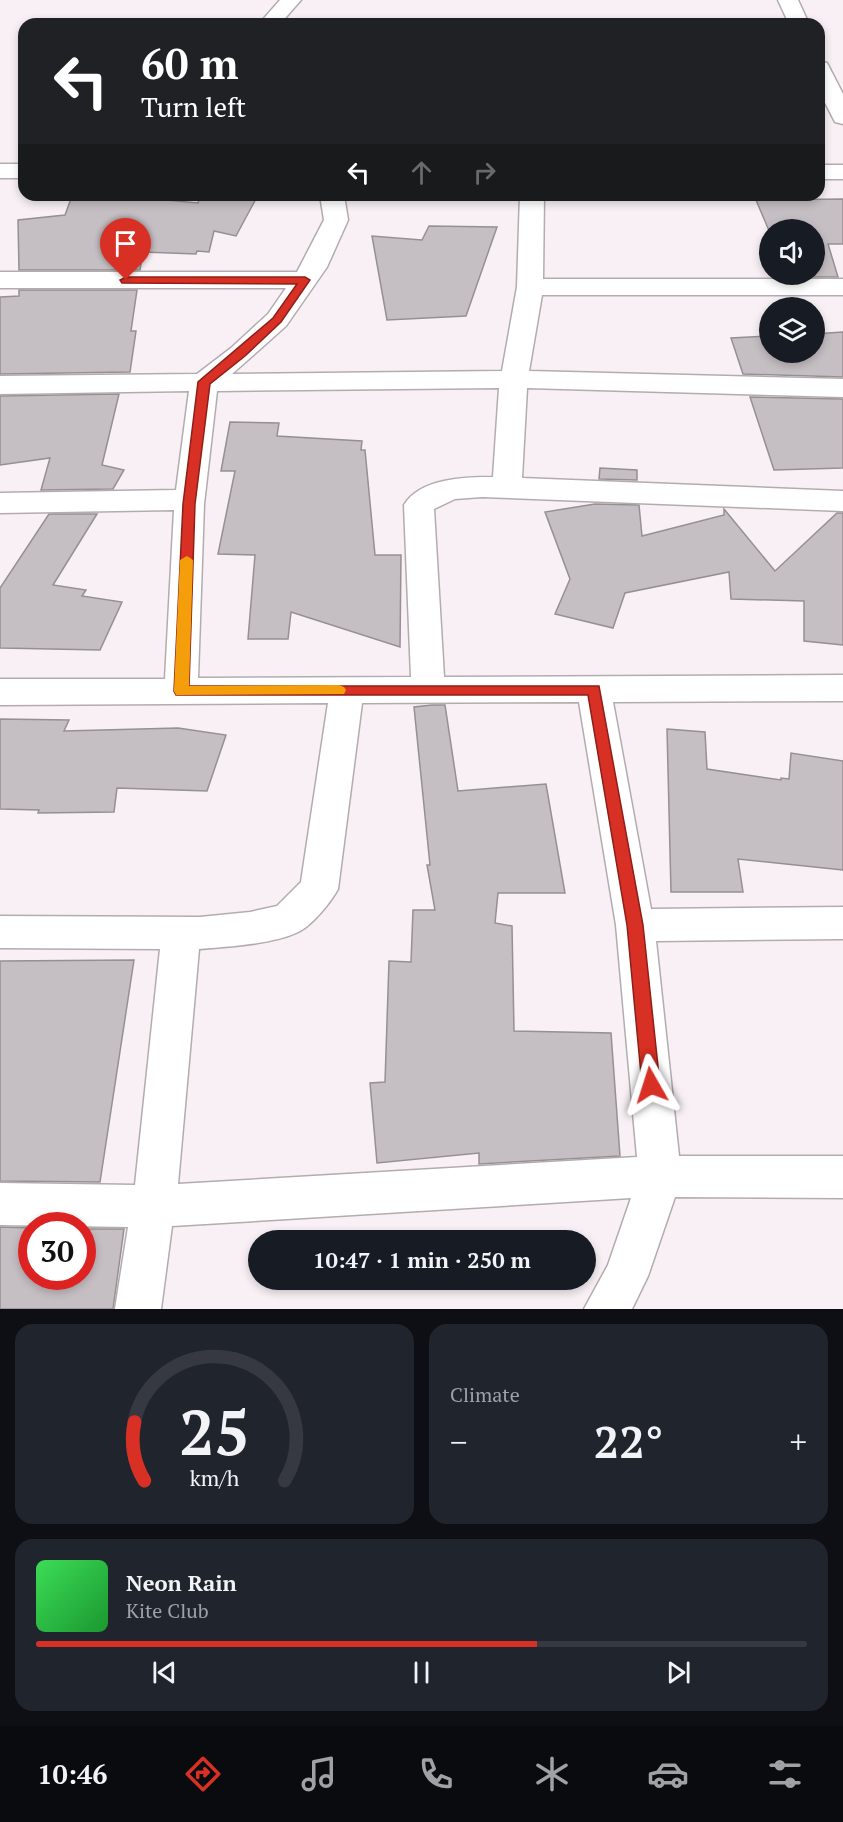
<!DOCTYPE html>
<html lang="en">
<head>
<meta charset="utf-8">
<style>
	body { margin:0; font-family:"PT Serif",serif; background:#20242c; color:#f1f3f6; height:100vh; display:flex; flex-direction:column; font-size:22px; white-space:nowrap }
	* { box-sizing:border-box; margin:0 }
	p { font-size:20px; color:#9ea1a6 }
	.icon { flex:none; width:33px; height:33px; fill:none; stroke:currentColor; stroke-width:2; stroke-linecap:round; stroke-linejoin:round }
	.map { position:relative; height:1309px; overflow:hidden }
	.panel { display:flex; flex-direction:column; gap:15px; padding:15px; background:#0d0f14; flex:1 }
	.panel>* { flex:none }
	.top-card { position:absolute; left:18px; top:18px; width:807px; height:183px; border-radius:18px; box-shadow:0 3px 9px #0003; background:#202124; color:#fff; overflow:hidden }
	.fabs { position:absolute; left:759px; top:219px; display:grid; gap:12px }
	.fabs a { display:grid; place-items:center; width:66px; height:66px; border-radius:50%; background:#171b24; box-shadow:0 3px 9px #0003; font-size:30px }
	.speed { position:absolute; left:18px; top:1212px; display:flex; gap:12px; font-size:30px; font-weight:700; text-align:center }
	.speed>* { display:grid; place-content:center; width:78px; height:78px; border-radius:50%; background:#171b24; box-shadow:0 3px 9px #0003; line-height:1 }
	.speed .limit { border:9px solid #d22; background:#fff; color:#111 }
	.pin { position:absolute; display:grid; place-items:center; width:51px; height:51px; color:#fff; margin:-62px -26px; border-radius:50% 50% 50% 0; rotate:-45deg; box-shadow:0 0 6px #0007 }
	.pin .icon { rotate:45deg }
	.me { position:absolute; width:66px; margin:-33px; rotate:354deg; stroke-linejoin:round; filter:drop-shadow(0 0 4px #0008) }
	.turn { display:flex; align-items:center; gap:21px; height:126px; padding:0 24px; font-size:27px }
	.turn .icon { width:78px; height:78px; stroke-width:2.5 }
	.turn b { display:block; font-size:42px; line-height:51px }
	.lanes { display:flex; align-items:center; height:57px; padding:0 24px; background:#0003; justify-content:center; gap:30px; direction:ltr }
	.lanes .off { opacity:.35 }
	.big { font-size:45px; font-weight:600; line-height:1.1 }
	.panel .card { flex:1; display:flex; flex-direction:column; justify-content:center; gap:9px; min-width:0; padding:0 21px; border-radius:18px; background:#20242c }
	.panel .dial { align-items:center; gap:0 }
	.dial svg { height:156px; overflow:visible; fill:none; stroke:#363941; stroke-width:7; stroke-linecap:round; text-anchor:middle }
	.dial text { fill:#f1f3f6; stroke:none }
	.song { display:flex; align-items:center; gap:18px }
	.cover { width:72px; height:72px; border-radius:9px; background:linear-gradient(135deg,hsl(130 70% 55%),hsl(130 70% 35%)) }
	.played { height:6px; border-radius:3px; background:linear-gradient(90deg,#d93025 65%,#363941 65%) }
	.keys { display:flex; justify-content:space-around; direction:ltr }
	.heat { display:flex; justify-content:space-between; align-items:center; font-size:33px; direction:ltr }
	.panel .tiles { flex:1; display:grid; gap:15px; grid-template-columns:1fr 1fr }
	.card:last-child { grid-column:span 2 }
	.trip { position:absolute; left:248px; top:1230px; width:348px; height:60px; border-radius:30px; background:#171b24; box-shadow:0 3px 9px #0003; font-weight:600; line-height:60px; text-align:center }
	.tabs { display:flex; height:96px; justify-content:space-around; align-items:center; background:#090b0e; color:#9ea1a6 }
	.tabs .icon { width:42px; height:42px }
	.tabs .active { color:#d93025 }
	.tabs b { font-size:27px; color:#f1f3f6 }
	.map>svg:first-child { display:block }
	.building { fill:#c5bec2; stroke:#968f93; stroke-width:1.5 }
	.lines { fill:none; stroke-linecap:round; stroke-linejoin:round }
	.street-casing { stroke:#b3acaf; stroke-width:3 }
	.street { fill:#fff; fill-rule:evenodd }
	.route { fill:#d93025; stroke:#8d1f18; stroke-width:1.5 }
	.slow { fill:#f59e0b }
</style>
</head>
<body>
<div class="map">
<svg width="843" height="1309" viewBox="0 0 843 1309">
	<rect width="100%" height="100%" fill="#f8f0f4"/>
	<g class="building">
		<path d="M200,195H258L236,236L214,231L209,252L197,251L196,254L143,252L140,270H19L18,220L65,215L72,196H122L198,203Z"/>
		<path d="M843,199V244H828L838,277H787L786,274H814V230H770V233L756,200Z"/>
		<path d="M429,226L497,227L466,316L387,320L372,236L422,240Z"/>
		<path d="M19,290H137L131,331H136L130,372L0,374V297L19,296Z"/>
		<path d="M843,332V377L743,374L731,338L770,336V352H814V334Z"/>
		<path d="M119,394L102,465L124,470L113,489L41,490L50,458L0,465V396Z"/>
		<path d="M750,397L843,399V468L774,470Z"/>
		<path d="M230,422L279,423L277,436L362,441L361,450H365L375,555H401L400,647L291,612L288,639H248L255,555L218,554L235,471H221Z"/>
		<path d="M600,468L637,470V480L599,479Z"/>
		<path d="M595,504L639,505L642,536L724,515V509L775,571L837,513H843V645L804,641V601L731,599L729,572L625,593L613,628L555,614L570,579L545,512Z"/>
		<path d="M49,514H97L53,585L86,590L82,596L122,602L100,650L0,648V588Z"/>
		<path d="M432,705H445L458,791L546,784L565,893H498L495,923L512,926L514,1031L611,1033L620,1156L479,1164V1153L377,1163L370,1083L385,1082L389,961L411,962L413,910H435L427,865H430L414,707Z"/>
		<path d="M0,719L69,720L64,731L178,728L226,735L207,791L117,788L114,812L38,813L39,810L0,809Z"/>
		<path d="M667,729L705,732L707,769L781,780V778L789,779L791,753L843,761V870L738,859L743,892H671Z"/>
		<path d="M134,960L100,1182L0,1181V961Z"/>
		<path d="M0,1227L32,1228V1276H82V1229H124L113,1309H0Z"/>
	</g>
	<g class="lines">
		<defs>
			<g id="street">
				<path d="M280,0H301L280,24H259Z"/>
				<path d="M778,0H798L809,24H789Z"/>
				<path d="M819,61L827,63L843,94V124L835,122L819,91Z"/>
				<rect x="0" y="164" width="24" height="14"/>
				<rect x="819" y="165" width="24" height="14"/>
				<path d="M320,195H344L348,220L327,267L286,326L232,374L502,371L517,287L520,195H544L543,279H843V295H542L529,371L843,379V397L527,388L522,478L843,491V511L482,497L455,499L434,509L444,677L843,675V701L613,702L651,909L843,907V939L656,941L679,1156H843V1198L675,1197L648,1276L632,1309H584L608,1265L631,1198L172,1226L161,1309H115L128,1227L0,1225V1183L135,1185L160,949L0,948V916L200,917L250,912L277,906L301,882L328,703L0,705V679H165L174,510L0,513V493L176,490L189,391L0,394V376L197,374L231,348L268,314L286,288H0V272H297L324,220ZM499,388L493,477C465,477 420,478 404,505L411,677L198,678L204,504L217,391ZM579,702L616,925L637,1157L178,1184L199,949C226,947 276,944 300,931C313,924 331,902 338,889L362,703Z"/>
			</g>
		</defs>
		<use href="#street" class="street-casing"/>
		<use href="#street" class="street"/>
	</g>
	<path class="route" d="M126,277H305L310,280L281,322L245,356L210,384L195,504L189,686H599L643,925L660,1085L657,1090L651,1093L645,1090L642,1085L627,925L588,695H176L174,691L183,504L198,382L273,318L297,284L122,283L120,280Z"/>
	<path class="slow" d="M187,556L193,560L189,686L339,685L344,687L346,690L344,694L176,695L174,691L180,560Z"/>
</svg>
<div class="fabs">
<a><svg class="icon" aria-label="sound" viewBox="0 0 24 24"><path d="M4 9h4l5-4v14l-5-4H4zM17 9q2 3 0 6"/></svg></a>
<a><svg class="icon" aria-label="layers" viewBox="0 0 24 24"><path d="M12 4l9 5-9 5-9-5zM3 14l9 5 9-5"/></svg></a>
</div>
<div class="speed"><div class="limit">30</div></div>
<div class="pin" style="left:126px;top:280px;background:#d93025"><svg class="icon" aria-label="arrive" viewBox="0 0 24 24"><path d="M6 21V4h12l-3 4 3 4H6"/></svg></div>
<svg class="me" style="left:651px;top:1085px" viewBox="-20 -20 40 40"><path d="M0-17L14 15 0 8-14 15z" fill="#d93025" stroke="#fff" stroke-width="4"/></svg>
<div class="trip">10:47 · 1 min · 250 m</div>
<div class="top-card">
<div class="turn"><svg class="icon" aria-label="left" viewBox="0 0 24 24"><path d="M17 20v-9H6M10 6l-5 5 5 5"/></svg><div><b>60 m</b>Turn left</div></div>
<div class="lanes"><svg class="icon" aria-label="left" viewBox="0 0 24 24"><path d="M17 20v-9H6M10 6l-5 5 5 5"/></svg><svg class="icon off" aria-label="ahead" viewBox="0 0 24 24"><path d="M12 20V5M6 11l6-6 6 6"/></svg><svg class="icon off" aria-label="right" viewBox="0 0 24 24"><path d="M7 20v-9h11M14 6l5 5-5 5"/></svg></div>
</div>
</div>
<section class="panel">
<div class="tiles">
<div class="card dial"><svg viewBox="0 0 100 80">
<path d="M14 69A42 42 0 1 1 86 69"/>
<path d="M14 69A42 42 0 0 1 9 39" stroke="#d93025"/>
<text x="50" y="56" font-size="32" font-weight="700">25</text>
<text x="50" y="72" font-size="11">km/h</text>
</svg></div>
<div class="card"><p>Climate</p>
<div class="heat"><a>−</a><b class="big">22°</b><a>+</a></div>
</div>
<div class="card">
<div class="song"><i class="cover"></i><div><b>Neon Rain</b><p>Kite Club</p></div></div>
<div class="played"></div>
<div class="keys"><svg class="icon" aria-label="previous" viewBox="0 0 24 24"><path d="M18 5L8 12l10 7zM5 5v14"/></svg><svg class="icon" aria-label="pause" viewBox="0 0 24 24"><path d="M8 5v14M16 5v14"/></svg><svg class="icon" aria-label="next" viewBox="0 0 24 24"><path d="M6 5l10 7-10 7zM19 5v14"/></svg></div>
</div>
</div>
</section>
<nav class="tabs">
<b>10:46</b>
<svg class="icon active" aria-label="directions" viewBox="0 0 24 24"><path d="M12 3l9 9-9 9-9-9zM9 14v-3h6M13 9l2 2-2 2"/></svg>
<svg class="icon" aria-label="music" viewBox="0 0 24 24"><path d="M9 18V5l10-2v13"/><circle cx="6" cy="18" r="3"/><circle cx="16" cy="16" r="3"/></svg>
<svg class="icon" aria-label="phone" viewBox="0 0 24 24"><path d="M5 4h4l2 5-3 2q2 4 5 5l2-3 5 2v4C11 20 4 13 5 4z"/></svg>
<svg class="icon" aria-label="climate" viewBox="0 0 24 24"><path d="M12 3v18M4 7l16 10M4 17L20 7"/></svg>
<svg class="icon" aria-label="car" viewBox="0 0 24 24"><path d="M5 17H2v-5l4-1 3-4h7l3 4 3 1v5h-3M9 17h6M6 11h13"/><circle cx="7" cy="17" r="2"/><circle cx="17" cy="17" r="2"/></svg>
<svg class="icon" aria-label="filters" viewBox="0 0 24 24"><path d="M4 7h16M4 17h16"/><circle cx="9" cy="7" r="2"/><circle cx="15" cy="17" r="2"/></svg>
</nav>
</body>
</html>
